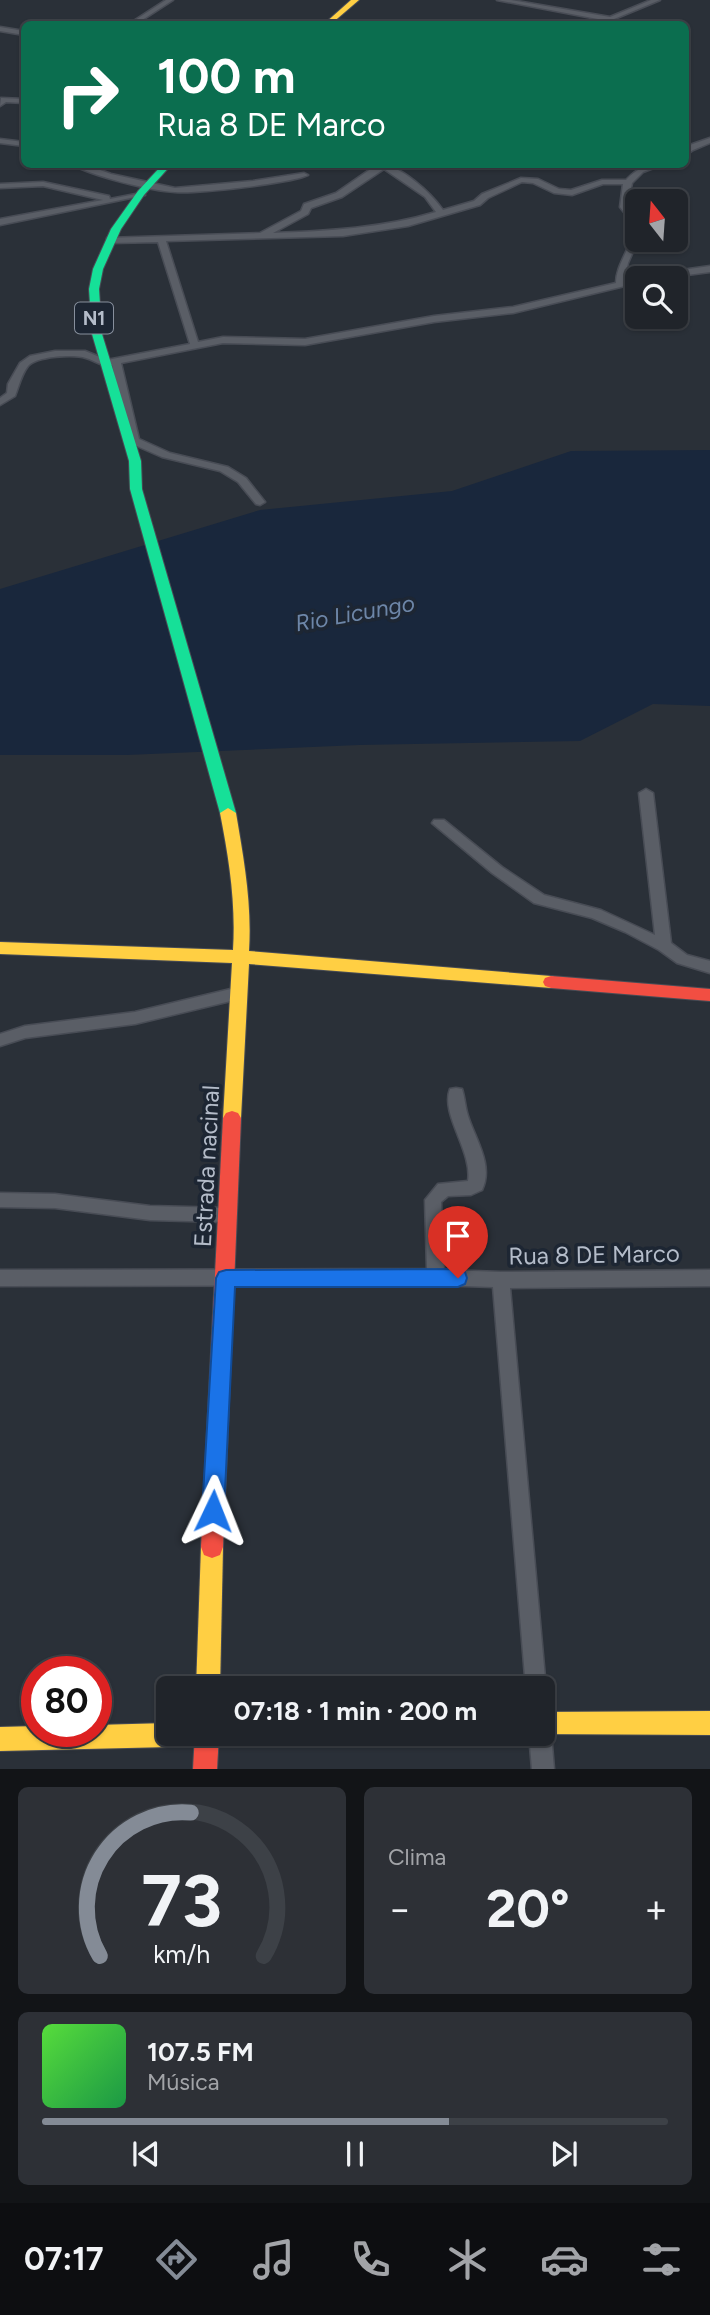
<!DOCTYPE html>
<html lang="pt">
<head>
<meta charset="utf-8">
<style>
	body { margin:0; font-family:Figtree,sans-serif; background:#2d3036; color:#f1f3f6; height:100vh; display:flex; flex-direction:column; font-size:26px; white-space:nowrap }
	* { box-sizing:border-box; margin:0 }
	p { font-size:23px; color:#a2a4a8 }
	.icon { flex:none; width:38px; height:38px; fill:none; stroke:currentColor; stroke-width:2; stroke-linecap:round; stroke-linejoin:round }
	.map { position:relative; height:1769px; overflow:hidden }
	.sheet { display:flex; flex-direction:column; gap:18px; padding:18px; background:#121417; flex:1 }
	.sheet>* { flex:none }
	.hud { position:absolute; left:21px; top:21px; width:668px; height:147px; border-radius:10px; box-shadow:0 2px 5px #0004,0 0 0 2px #3d4147; background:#0b6e4f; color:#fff; overflow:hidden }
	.needle { width:46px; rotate:343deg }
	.fabs { position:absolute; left:625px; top:189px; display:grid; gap:14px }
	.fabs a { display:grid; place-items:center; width:63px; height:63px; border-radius:10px; background:#20242a; box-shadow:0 2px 5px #0004,0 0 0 2px #3d4147; font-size:35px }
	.speed { position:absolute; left:21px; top:1656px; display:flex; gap:14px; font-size:35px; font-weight:700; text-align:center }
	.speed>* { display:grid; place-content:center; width:91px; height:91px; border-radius:50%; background:#20242a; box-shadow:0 2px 5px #0004,0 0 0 2px #3d4147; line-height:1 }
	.speed .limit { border:10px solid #d22; background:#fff; color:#111 }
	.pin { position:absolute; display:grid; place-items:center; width:60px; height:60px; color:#fff; margin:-72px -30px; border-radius:50% 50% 50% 0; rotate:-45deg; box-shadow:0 0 7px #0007 }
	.pin .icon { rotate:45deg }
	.me { position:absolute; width:77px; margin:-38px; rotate:2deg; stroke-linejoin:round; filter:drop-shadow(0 0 5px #0008) }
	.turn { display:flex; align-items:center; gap:24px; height:147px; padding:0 21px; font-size:32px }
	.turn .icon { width:91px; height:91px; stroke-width:2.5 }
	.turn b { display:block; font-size:49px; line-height:60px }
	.big { font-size:52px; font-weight:700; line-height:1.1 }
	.sheet .tile { flex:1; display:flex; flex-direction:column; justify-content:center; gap:10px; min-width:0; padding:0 24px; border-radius:10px; background:#2d3036 }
	.sheet .dial { align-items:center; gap:0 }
	.dial svg { height:182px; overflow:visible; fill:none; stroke:#3d4147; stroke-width:7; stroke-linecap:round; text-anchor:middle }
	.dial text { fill:#f1f3f6; stroke:none }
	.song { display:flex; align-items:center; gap:21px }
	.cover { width:84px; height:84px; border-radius:10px; background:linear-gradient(135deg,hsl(110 70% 55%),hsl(140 70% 35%)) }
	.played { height:7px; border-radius:4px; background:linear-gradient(90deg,#848b96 65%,#3d4147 65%) }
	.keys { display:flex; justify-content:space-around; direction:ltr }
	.heat { display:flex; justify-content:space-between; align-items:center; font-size:38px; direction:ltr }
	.sheet .tiles { flex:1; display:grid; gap:18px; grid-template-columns:1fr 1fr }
	.tile:last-child { grid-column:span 2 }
	.trip { position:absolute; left:156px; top:1676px; width:399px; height:70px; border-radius:10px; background:#20242a; box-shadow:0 2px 5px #0004,0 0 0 2px #3d4147; font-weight:700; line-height:70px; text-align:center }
	.tabs { display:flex; height:112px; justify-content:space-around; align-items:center; background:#0d0e11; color:#a2a4a8 }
	.tabs .icon { width:49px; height:49px }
	.tabs .current { color:#848b96 }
	.tabs b { font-size:32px; color:#f1f3f6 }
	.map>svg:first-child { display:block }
	.water { fill:#19273c }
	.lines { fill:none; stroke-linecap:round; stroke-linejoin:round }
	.street-casing { stroke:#484c55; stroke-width:3 }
	.fast-casing { stroke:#484c55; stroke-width:2 }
	.slow-casing { stroke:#484c55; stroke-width:2 }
	.jam-casing { stroke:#484c55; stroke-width:2 }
	.street { fill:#5a5e66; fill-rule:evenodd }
	.fast { fill:#16e098; fill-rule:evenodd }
	.slow { fill:#ffcf43; fill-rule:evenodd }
	.jam { fill:#f24e42; fill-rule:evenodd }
	.route { fill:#1a73e8; stroke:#114b97; stroke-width:2 }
	.labels { text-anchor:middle; stroke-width:7; stroke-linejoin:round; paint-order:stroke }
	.shield { fill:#1d2633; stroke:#878f9c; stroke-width:2 }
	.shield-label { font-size:19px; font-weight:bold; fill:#b4bcc9 }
	.water-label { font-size:23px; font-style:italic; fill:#6d86a8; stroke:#1d2633 }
	.near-street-label { font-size:24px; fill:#b4bcc9; stroke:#1d2633 }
</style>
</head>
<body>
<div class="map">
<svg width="710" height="1769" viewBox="0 0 710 1769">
	<rect width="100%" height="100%" fill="#2a3038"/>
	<path class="water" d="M710,450V706L653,704L580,741L359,745L127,755H0V589L260,510L452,491L571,451Z"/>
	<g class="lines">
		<defs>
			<g id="street">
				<path d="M166,0H173L136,24H129Z"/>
				<path d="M497,0H511L610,17L651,0H660L602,24H594L603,20Z"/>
				<path d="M330,20L401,22L404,24L328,23Z"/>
				<path d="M0,27L24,31V35L0,31Z"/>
				<path d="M1,98L24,99V103L6,102L0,106Z"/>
				<path d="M710,138V143L693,150L686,155L687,146Z"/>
				<path d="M0,139L24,142V146L0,143Z"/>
				<path d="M71,164H84L111,174L175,188L253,181L304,173L308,175C293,183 195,194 175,192C151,191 92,176 71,164Z"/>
				<path d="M378,164C400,164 431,193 443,210L474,201L482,194L521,178L538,179L559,189L571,190L602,180H626C638,168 646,164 664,164L643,172L632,183L628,203L637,219L638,240L628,263L624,280L640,278H637V283L513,313L434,322L305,345L223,343L121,363L139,439L170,453L228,467L246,478L265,502L260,505L256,504L238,482L220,471L162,457L130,443L112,365C102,367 96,361 86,358C74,354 37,356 28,366C21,375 19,386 15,396L0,405V398L7,393L8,384L20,363L30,356L55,351H85L107,360L190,344L158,242L110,243L107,242V238L260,233L301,211L304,204L336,193ZM384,169L425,197L436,212C383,228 329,231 273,233L308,214L311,208L342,197ZM522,182L533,183L554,193L572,195L603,184H623L620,207C624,213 631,219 632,227C634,246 616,263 616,283L513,307L434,316L305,339L223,337L198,342L166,241L343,236L408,226L480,205L488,198Z"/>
				<path d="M43,182L109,196L110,199L141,193L145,195L0,225V219L103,200L43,186L0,188V184Z"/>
				<path d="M710,266V272L664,278H643L647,275Z"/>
				<path d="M646,789L653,793L671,943L687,955L710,961V973L677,963L659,950L625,932L592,918L534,903L492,873L432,823L434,820H444L502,867L544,895L601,910L655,935L639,793Z"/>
				<path d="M239,987L244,989L246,993L244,997L239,999L135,1024L25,1038L0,1046V1034L25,1026L135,1012Z"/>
				<path d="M456,1088L462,1089C465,1098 465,1107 468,1116C475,1139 494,1165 482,1190L471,1195L448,1196L441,1202L444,1270L501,1272L710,1270V1286L510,1288L546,1689L542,1697V1689H526L493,1287L436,1285L0,1286V1270L427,1269L425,1200L438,1184L468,1181C473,1152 440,1114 450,1089Z"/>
				<path d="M0,1193L55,1194L150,1206L226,1208L232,1210L234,1215L232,1220L226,1222L150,1220L55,1208L0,1207Z"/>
				<path d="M542,1724L548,1726L551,1734L554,1769H532L529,1734H542Z"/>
			</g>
			<path id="fast" d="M163,164H172L144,195L121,229L103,269L99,289L102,334L141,461L142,489L236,813L228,818L220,813L130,489L129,461L92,334L89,289L93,269L111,229L138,191Z"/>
			<g id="slow">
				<path d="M351,0H359L331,24H324Z"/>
				<path d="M228,808L236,813C244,860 252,904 249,951L551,976L557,978L559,982L557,986L551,988L249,964L241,1118L238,1123L232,1125L226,1123L223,1118L232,963L0,954V942L233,950C236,903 229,859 220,813Z"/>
				<path d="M212,1536L220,1539L223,1547L220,1689H196L201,1547L204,1539Z"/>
				<path d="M710,1711V1735L538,1734H542V1712Z"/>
				<path d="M168,1723V1734H224L220,1742L212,1746L0,1751V1727L37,1726V1731H96V1725Z"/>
			</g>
			<g id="jam">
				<path d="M551,976L710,989V1001L551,988L545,986L543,982L545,978Z"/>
				<path d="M232,1111L238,1113L241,1118L223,1547L220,1555L212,1558L204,1555L201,1547L223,1118L226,1113Z"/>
				<path d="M195,1734H219L217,1769H193Z"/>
			</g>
		</defs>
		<use href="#street" class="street-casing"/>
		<use href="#fast" class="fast-casing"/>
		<use href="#slow" class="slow-casing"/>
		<use href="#jam" class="jam-casing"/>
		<use href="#street" class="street"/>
		<use href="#fast" class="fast"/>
		<use href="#slow" class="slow"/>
		<use href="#jam" class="jam"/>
	</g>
	<path class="route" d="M458,1269L465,1272L467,1278L465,1284L458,1287H235L224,1511L220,1519L213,1522L205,1519L202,1511L216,1278L219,1272L226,1270Z"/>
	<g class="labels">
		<rect class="shield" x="75" y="302.5" width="38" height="31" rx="5"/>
		<g class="shield-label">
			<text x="94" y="325">N1</text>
		</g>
		<g class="water-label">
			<text transform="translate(355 613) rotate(-10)" y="8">Rio Licungo</text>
		</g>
		<g class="near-street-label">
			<text transform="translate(207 1166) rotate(-87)" y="8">Estrada nacinal</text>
			<text transform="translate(594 1255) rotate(-1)" y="8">Rua 8 DE Marco</text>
		</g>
	</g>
</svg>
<div class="fabs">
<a><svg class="needle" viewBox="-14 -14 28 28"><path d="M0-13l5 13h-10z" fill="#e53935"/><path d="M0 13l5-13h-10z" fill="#a2a4a8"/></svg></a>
<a><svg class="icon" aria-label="search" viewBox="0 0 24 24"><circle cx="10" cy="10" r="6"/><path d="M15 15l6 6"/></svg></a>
</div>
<div class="speed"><div class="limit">80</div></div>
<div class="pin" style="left:458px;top:1278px;background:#d93025"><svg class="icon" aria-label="arrive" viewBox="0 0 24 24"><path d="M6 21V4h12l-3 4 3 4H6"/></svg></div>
<svg class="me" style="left:213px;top:1511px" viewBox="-20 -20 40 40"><path d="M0-17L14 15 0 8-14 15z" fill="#1a73e8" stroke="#fff" stroke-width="4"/></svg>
<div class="trip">07:18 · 1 min · 200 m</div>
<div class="hud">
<div class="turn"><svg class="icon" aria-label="right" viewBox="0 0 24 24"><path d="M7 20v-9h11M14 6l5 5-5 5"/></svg><div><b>100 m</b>Rua 8 DE Marco</div></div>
</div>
</div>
<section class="sheet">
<div class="tiles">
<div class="tile dial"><svg viewBox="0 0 100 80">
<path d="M14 69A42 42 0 1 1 86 69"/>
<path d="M14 69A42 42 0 0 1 54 6" stroke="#848b96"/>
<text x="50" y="56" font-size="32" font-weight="700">73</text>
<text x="50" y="72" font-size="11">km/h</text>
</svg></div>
<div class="tile"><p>Clima</p>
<div class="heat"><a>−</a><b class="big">20°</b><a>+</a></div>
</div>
<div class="tile">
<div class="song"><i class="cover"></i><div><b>107.5 FM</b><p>Música</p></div></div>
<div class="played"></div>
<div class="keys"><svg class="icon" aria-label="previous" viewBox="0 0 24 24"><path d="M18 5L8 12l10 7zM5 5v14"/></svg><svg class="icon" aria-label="pause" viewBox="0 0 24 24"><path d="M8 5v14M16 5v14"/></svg><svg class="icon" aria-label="next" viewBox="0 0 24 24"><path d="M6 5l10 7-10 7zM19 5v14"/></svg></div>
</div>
</div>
</section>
<nav class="tabs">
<b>07:17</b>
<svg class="icon current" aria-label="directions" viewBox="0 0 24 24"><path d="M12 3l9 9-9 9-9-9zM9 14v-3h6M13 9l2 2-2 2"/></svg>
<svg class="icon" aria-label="music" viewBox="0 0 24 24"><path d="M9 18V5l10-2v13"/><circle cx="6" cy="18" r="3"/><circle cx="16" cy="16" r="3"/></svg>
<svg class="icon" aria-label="phone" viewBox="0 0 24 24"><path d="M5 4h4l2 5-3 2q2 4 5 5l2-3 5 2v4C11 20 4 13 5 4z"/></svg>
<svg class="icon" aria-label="climate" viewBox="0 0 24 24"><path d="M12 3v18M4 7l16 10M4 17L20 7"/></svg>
<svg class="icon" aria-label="car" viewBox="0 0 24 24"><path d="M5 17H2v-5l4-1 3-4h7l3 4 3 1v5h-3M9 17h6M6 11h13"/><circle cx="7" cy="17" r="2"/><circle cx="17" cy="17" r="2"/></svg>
<svg class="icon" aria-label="filters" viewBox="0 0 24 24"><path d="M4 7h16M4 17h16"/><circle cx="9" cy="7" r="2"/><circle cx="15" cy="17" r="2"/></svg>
</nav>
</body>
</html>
